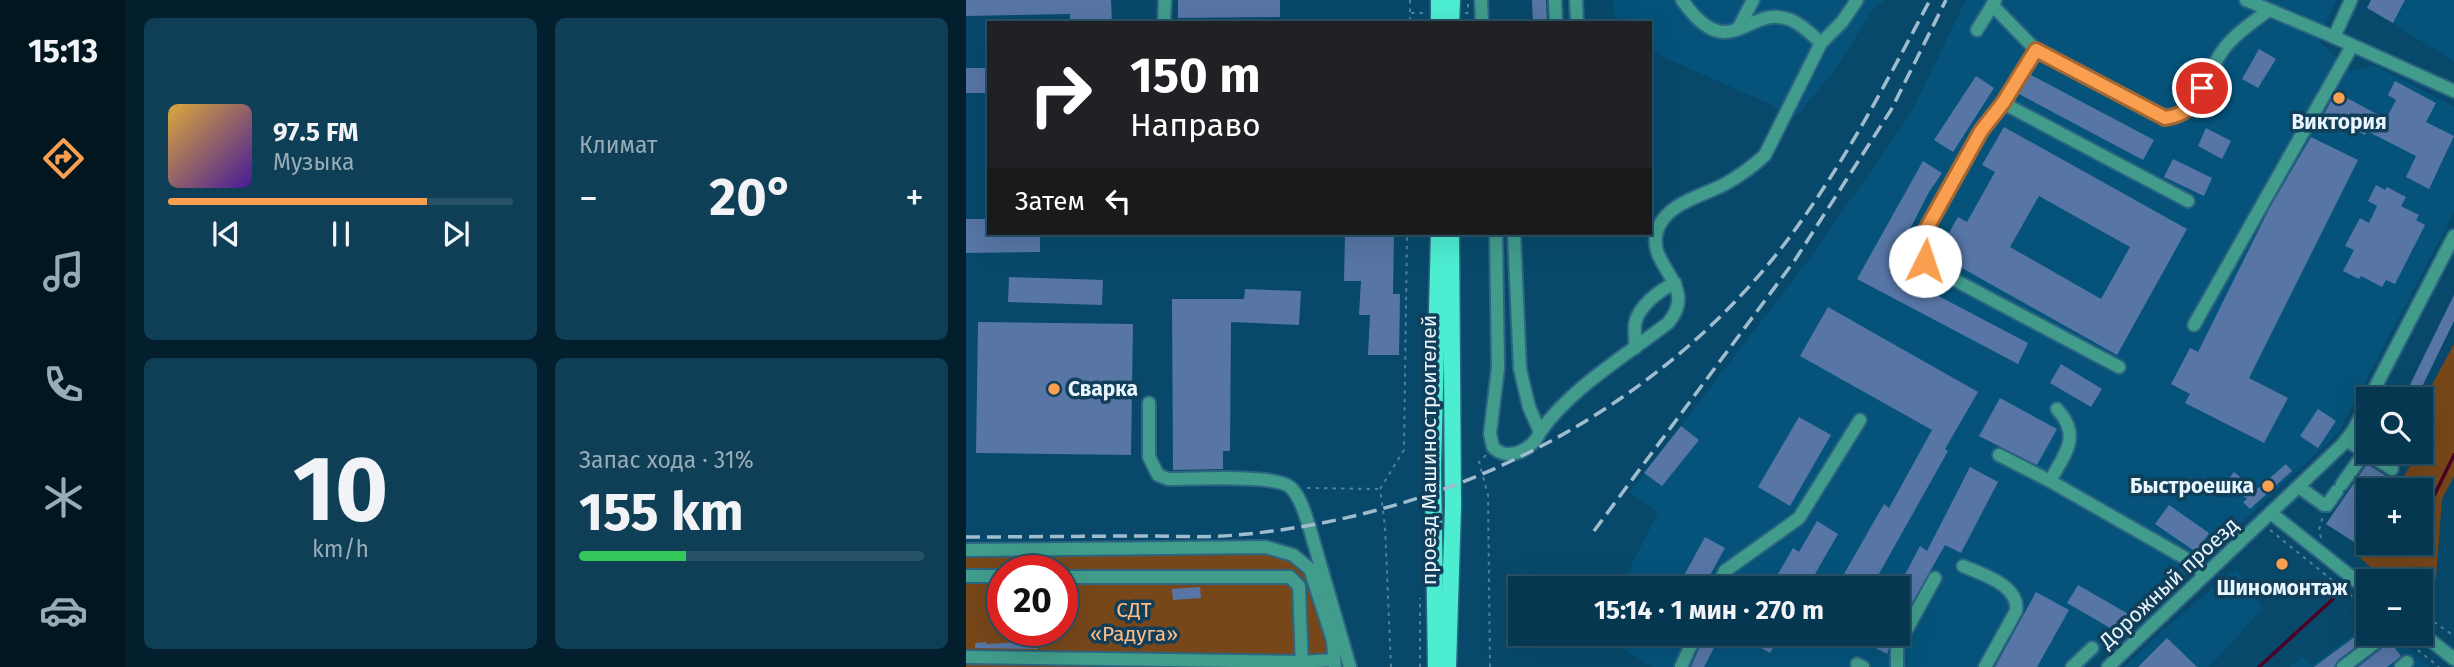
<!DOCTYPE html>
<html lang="ru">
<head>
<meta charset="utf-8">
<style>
	body { margin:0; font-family:"Fira Sans",sans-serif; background:#0f3f57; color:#f1f3f6; height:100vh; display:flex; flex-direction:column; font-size:26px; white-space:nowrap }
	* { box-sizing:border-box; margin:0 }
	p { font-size:23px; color:#98acb7 }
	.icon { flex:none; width:38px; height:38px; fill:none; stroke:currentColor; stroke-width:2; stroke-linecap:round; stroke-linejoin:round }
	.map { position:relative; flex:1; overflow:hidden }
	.side { display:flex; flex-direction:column; gap:18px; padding:18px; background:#031e2c; width:840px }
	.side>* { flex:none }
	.top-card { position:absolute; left:21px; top:21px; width:665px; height:214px; border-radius:0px; box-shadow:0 7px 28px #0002,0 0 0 2px #275167; background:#202124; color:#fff; overflow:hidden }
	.controls { position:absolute; left:1390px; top:387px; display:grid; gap:14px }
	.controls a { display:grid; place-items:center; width:77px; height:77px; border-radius:0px; background:#063750; box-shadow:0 7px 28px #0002,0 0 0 2px #275167; font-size:35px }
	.speed { position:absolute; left:21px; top:555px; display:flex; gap:14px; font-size:35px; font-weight:700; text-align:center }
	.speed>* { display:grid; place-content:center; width:91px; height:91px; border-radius:50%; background:#063750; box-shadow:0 7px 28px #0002,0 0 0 2px #275167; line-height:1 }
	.speed .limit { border:10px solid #d22; background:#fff; color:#111 }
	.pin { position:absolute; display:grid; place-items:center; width:60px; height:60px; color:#fff; margin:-30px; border:4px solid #fff; border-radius:50%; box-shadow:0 2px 7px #0007 }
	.me { position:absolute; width:77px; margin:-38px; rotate:4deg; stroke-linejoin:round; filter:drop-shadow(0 0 5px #0008) }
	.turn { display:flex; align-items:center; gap:24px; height:147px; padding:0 28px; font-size:32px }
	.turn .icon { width:91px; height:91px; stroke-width:2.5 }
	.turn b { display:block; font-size:49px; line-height:60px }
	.then { display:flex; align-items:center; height:66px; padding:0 28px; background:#0003; gap:14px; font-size:26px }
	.big { font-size:52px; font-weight:700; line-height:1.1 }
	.side .widget { flex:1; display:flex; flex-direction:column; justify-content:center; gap:10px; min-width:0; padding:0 24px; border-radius:10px; background:#0f3f57 }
	.side .dial { align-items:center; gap:0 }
	.dial b { font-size:91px; line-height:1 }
	.song { display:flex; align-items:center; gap:21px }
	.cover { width:84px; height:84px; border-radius:10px; background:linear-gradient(135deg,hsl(40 70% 55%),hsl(260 70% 35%)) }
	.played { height:7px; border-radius:4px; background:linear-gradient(90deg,#fa9f4f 75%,#275167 75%) }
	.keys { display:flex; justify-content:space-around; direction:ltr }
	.heat { display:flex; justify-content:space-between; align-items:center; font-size:38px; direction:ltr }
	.charge { height:10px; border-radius:5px; background:linear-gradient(90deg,#34c759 31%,#275167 0) }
	.side .tiles { flex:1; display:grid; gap:18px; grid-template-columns:repeat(2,1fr) }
	.trip { position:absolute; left:542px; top:576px; width:402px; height:70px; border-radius:0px; background:#063750; box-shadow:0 7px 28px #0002,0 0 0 2px #275167; font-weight:700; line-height:70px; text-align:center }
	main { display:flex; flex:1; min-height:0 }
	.dock { display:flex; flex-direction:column; width:126px; justify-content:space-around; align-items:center; background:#021620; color:#98acb7 }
	.dock .icon { width:49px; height:49px }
	.dock .on { color:#fa9f4f }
	.dock b { font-size:32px; color:#f1f3f6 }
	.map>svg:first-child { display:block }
	.built { fill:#05537b }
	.green { fill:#77471a; fill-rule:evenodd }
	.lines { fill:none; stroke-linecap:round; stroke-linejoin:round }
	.stream { stroke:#4d0025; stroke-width:3.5 }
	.building { fill:#5776a6; fill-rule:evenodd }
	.minor-casing { stroke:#2c6582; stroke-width:16 }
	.major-casing { stroke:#2c6582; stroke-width:19 }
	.path { stroke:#50809a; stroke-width:2; stroke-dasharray:3.5 5; stroke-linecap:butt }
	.minor { stroke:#419c8c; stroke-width:12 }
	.major { stroke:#4dedd2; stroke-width:16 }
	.rail { stroke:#a0bdce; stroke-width:3.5; stroke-dasharray:14 7; stroke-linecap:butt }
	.route-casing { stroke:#a26733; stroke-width:18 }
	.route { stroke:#fa9f4f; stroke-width:12 }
	.poi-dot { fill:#fa9f4f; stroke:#113e58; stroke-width:2.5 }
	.labels { text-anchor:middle; stroke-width:7; stroke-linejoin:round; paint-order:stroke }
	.poi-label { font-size:21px; font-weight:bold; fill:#e9f5fd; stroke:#113e58 }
	.street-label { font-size:21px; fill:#e9f5fd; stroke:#113e58 }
	.park-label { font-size:21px; fill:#febc87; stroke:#113e58 }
</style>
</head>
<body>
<main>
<nav class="dock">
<b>15:13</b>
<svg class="icon on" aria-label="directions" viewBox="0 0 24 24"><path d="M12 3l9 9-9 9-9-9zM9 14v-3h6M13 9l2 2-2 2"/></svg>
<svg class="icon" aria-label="music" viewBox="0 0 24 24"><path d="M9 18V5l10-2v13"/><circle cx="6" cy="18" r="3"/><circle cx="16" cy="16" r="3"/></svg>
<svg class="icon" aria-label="phone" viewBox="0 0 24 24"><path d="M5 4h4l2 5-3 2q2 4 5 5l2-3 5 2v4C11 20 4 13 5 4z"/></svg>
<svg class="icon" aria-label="climate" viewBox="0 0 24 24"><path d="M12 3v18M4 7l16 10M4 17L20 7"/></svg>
<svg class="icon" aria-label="car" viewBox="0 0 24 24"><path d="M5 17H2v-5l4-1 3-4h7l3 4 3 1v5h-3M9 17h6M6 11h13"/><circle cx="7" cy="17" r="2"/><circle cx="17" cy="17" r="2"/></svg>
</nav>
<section class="side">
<div class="tiles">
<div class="widget">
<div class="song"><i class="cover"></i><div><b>97.5 FM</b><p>Музыка</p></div></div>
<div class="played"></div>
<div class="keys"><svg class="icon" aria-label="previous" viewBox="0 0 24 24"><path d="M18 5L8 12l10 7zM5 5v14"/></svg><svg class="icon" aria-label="pause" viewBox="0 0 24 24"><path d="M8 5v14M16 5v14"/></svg><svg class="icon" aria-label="next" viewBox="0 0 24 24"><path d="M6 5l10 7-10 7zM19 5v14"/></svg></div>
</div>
<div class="widget"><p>Климат</p>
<div class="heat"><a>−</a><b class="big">20°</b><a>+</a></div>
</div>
<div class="widget dial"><b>10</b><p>km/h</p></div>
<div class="widget"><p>Запас хода · 31%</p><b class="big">155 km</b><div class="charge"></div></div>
</div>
</section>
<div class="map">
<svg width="1488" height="667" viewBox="0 0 1488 667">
	<rect width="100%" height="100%" fill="#08496b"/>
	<g class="built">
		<path d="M648,0H920L910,5L869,69L831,116L684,51V23H661L648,17Z"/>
		<path d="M1000,0H1370L1352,40L1385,71L1408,65L1488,107V212L1373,432L1120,667H687L630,634H933V588H654L692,513L664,492L841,262L944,115Z"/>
		<path d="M1405,0H1488V61L1401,8Z"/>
		<path d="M1270,569L1296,609L1243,667H1158L1196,631Z"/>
		<path d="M1402,624V634H1425L1464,667H1324L1338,656L1345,666Z"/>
	</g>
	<g class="green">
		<path d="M1488,344V476L1476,499L1470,578L1454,593V581H1420L1391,555L1402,537V542H1454V490H1430L1448,459L1445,452H1454V407Z"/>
		<path d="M300,547L344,569L369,667H0V550ZM37,570H96V630H37Z"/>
	</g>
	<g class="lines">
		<g class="stream">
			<path d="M1454,516L1461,510L1488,455"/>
			<path d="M1417,553L1428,542"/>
			<path d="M1293,667L1367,599"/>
		</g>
	</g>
	<g class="building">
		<path d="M0,0H145L146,23H104V14L0,16Z"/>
		<path d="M212,0H314V17L212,18Z"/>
		<path d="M566,0H580L581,23H567Z"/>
		<path d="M1405,0H1439L1427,23L1401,8Z"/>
		<path d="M1293,49L1310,59L1292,88L1276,79Z"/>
		<rect x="0" y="68" width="23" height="25"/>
		<path d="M1065,75L1188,140L1177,160L1053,94Z"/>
		<path d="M1010,76L1028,88L987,152L968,140Z"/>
		<path d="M1429,81L1470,103L1460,122L1488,136L1463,189L1440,177L1450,156L1401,131L1399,135L1358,114L1370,92L1420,119L1430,100L1422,95Z"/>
		<path d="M1038,127L1221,229L1151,355L971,254L992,217L1001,222L1029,172L1016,165ZM1073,196L1164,247L1135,299L1044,247Z"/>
		<path d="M1240,128L1265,141L1256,159L1232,146Z"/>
		<path d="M1345,137L1392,160L1283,378L1322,398L1298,443L1219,403L1224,394L1205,384L1224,348L1232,352L1303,209Z"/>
		<path d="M1207,159L1246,178L1238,196L1198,177Z"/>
		<path d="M957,161L976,173L963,192L923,270L1062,343L1052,364L891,279Z"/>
		<path d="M1410,185L1419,190L1421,187L1440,197L1435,206L1453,215L1450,220L1459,225L1429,284L1420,280L1416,287L1395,276L1393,279L1377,271L1388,250L1379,246L1394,218L1403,223L1411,206L1402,201Z"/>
		<path d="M0,219H23V233H74V252L0,253Z"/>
		<path d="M379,233H428L427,294H434L433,355H402L404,315H393L395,281H378Z"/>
		<path d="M43,277L137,280L136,305L42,302Z"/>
		<path d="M279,289L335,291L333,325L265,322L264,451H257V469L207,470L206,299H278Z"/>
		<path d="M1488,295V321L1450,399H1437Z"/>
		<path d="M862,307L1012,392L979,449L982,451L905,588H870L918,504L923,508L966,430L834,356Z"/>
		<path d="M12,322L167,324L165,455L10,453Z"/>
		<path d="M1095,364L1136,389L1125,407L1084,383Z"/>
		<path d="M1034,398L1091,429L1071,465L1013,436Z"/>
		<path d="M1352,409L1370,421L1352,448L1334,436Z"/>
		<path d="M833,417L865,435L824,506L792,487Z"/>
		<path d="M715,426L733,440L696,486L678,473Z"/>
		<path d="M1320,464L1326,471L1284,509L1277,502L1281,499L1260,482L1268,472L1290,490Z"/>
		<path d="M1401,464L1420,476L1411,490H1402V504L1389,525L1396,529L1388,542L1360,524Z"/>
		<path d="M1004,467L1032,482L995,553L979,545L933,626V586L954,546L961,551Z"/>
		<path d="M1203,505L1243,533L1230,552L1189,524Z"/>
		<path d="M851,521L872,534L841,588H804L827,548L833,552Z"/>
		<path d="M739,537L759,548L737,588H711Z"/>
		<path d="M1112,585L1164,615L1153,633L1101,603Z"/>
		<path d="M234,587L235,598L207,600L206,589Z"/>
		<path d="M1070,592L1103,610L1071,667H1029Z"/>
		<path d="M1402,627V634H1407L1372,660L1368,667H1348Z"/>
		<path d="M739,634H755L738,667H725Z"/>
		<path d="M770,634H815L804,653Z"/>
		<path d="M907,634H928L921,654L902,644Z"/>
		<path d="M1201,638L1231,667H1172Z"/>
		<path d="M72,641V649L9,648V643L20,642V644Z"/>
		<path d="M1424,642L1435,656L1429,661L1421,667H1392Z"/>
	</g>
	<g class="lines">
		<defs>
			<g id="minor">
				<path d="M515,0L516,23"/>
				<path d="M589,0L590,23"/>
				<path d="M610,0L611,23"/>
				<path d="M716,0C765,69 781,2 825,20C837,25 846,35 855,43"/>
				<path d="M1280,0L1368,37"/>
				<path d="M1385,0L1368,37L1488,91"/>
				<path d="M1026,5L1070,50"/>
				<path d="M198,23L199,0"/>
				<path d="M772,29L787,0"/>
				<path d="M1011,30L1029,1"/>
				<path d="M1037,103L1222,201"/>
				<path d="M530,233L532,368L524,434L527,447C542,463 567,449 574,432L563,407L554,369L548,233"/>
				<path d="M1228,325L1386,46"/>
				<path d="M669,348C670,340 668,332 669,324C672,306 694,290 709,283"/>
				<path d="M1153,367L968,269C956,258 955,251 957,235L1015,131L1037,103L1070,50L1199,118C1233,114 1239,75 1257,50C1269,34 1287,22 1303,10"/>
				<path d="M1403,399L1488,236"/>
				<path d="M183,403V457L192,475L202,479C225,479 309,474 324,487C334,495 339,514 343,526L384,667"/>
				<path d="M574,432C605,388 659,356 702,323C735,284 677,266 692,228C703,202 737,196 759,184C774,176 787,166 799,155L855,43L876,22L891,0"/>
				<path d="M1380,440L1426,469"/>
				<path d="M1033,455L1084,481L1219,558L1239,574"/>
				<path d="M1084,481C1099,453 1116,436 1091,409"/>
				<path d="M1376,484L1398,453"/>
				<path d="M1333,487L1358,505H1361L1371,491"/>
				<path d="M1305,513L1402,590"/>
				<path d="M0,550L300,547L327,555L344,569L367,641L369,667"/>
				<path d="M997,566C1015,574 1054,585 1050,611L1019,667"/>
				<path d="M0,576H37"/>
				<path d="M96,577H324L333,586L336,667"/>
				<path d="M751,588L759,571L833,518L894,420"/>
				<path d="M1454,632L1488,659"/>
				<path d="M0,657L336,662L368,660"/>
				<path d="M891,664L897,667"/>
				<path d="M931,666V647L969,578"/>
				<path d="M715,667L730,634"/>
				<path d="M1106,667L1126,648"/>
				<path d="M1142,667L1376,445L1387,431L1402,402"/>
				<path d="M1377,667L1418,636"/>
				<path d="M1435,667L1441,662"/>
			</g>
			<g id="major">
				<path d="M473,23V0"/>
				<path d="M485,23L486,0"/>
				<path d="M470,667L467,468L473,233"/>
				<path d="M482,667L487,506L485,233"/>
			</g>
		</defs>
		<use href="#minor" class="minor-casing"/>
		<use href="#major" class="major-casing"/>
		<g class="path">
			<path d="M444,0V23"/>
			<path d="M445,13H458"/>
			<path d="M499,13H502V0"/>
			<path d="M520,455L513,462L522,495L524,667"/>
			<path d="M341,488L412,489"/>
			<path d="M1304,530L1402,609"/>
			<path d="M1355,538L1353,530L1357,516"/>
			<path d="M1454,612L1488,636"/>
			<path d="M1432,634L1473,667"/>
			<path d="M425,667L419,526L414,489L438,450L441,233"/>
			<path d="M454,667V598"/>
		</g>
		<use href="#minor" class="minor"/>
		<use href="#major" class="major"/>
		<g class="rail">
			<path d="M628,531L829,260L925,110L980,0"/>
			<path d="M0,537C60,537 120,536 180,536C210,536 240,538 270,535C482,517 690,413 820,242C877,166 920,83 964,0"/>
		</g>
	</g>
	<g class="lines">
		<defs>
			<path id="route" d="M959,261L955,250L957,235L1015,131L1037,103L1070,50L1199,118C1221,115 1225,106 1236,88"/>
		</defs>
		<use href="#route" class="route-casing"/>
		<use href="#route" class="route"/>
	</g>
	<g class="poi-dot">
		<circle cx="1373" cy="98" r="7"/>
		<circle cx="88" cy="389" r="7"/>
		<circle cx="1302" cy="486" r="7"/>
		<circle cx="1316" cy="564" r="7"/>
	</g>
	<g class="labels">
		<g class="poi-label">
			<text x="1373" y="129">Виктория</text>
			<text x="102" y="396" text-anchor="start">Сварка</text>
			<text x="1288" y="493" text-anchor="end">Быстроешка</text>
			<text x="1316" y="595">Шиномонтаж</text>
		</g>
		<g class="street-label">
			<text transform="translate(463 450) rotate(-90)" y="7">проезд Машиностроителей</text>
			<text transform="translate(1203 583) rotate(-43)" y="7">Дорожный проезд</text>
		</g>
		<g class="park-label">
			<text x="168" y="617">СДТ<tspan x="168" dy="24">«Радуга»</tspan></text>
		</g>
	</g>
</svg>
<div class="controls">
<a><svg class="icon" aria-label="search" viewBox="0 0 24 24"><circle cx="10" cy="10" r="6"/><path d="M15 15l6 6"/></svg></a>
<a>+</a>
<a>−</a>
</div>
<div class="speed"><div class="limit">20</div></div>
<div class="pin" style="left:1236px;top:88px;background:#d93025"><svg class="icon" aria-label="arrive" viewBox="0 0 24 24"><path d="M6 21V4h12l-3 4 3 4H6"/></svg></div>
<svg class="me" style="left:959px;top:261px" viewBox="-20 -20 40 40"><circle r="19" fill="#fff"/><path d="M0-13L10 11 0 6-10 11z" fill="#fa9f4f"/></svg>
<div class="trip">15:14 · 1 мин · 270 m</div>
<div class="top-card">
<div class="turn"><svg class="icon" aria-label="right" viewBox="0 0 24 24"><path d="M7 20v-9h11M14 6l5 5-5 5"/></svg><div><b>150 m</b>Направо</div></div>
<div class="then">Затем<svg class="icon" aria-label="left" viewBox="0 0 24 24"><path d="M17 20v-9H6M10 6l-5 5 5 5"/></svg></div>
</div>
</div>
</main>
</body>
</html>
